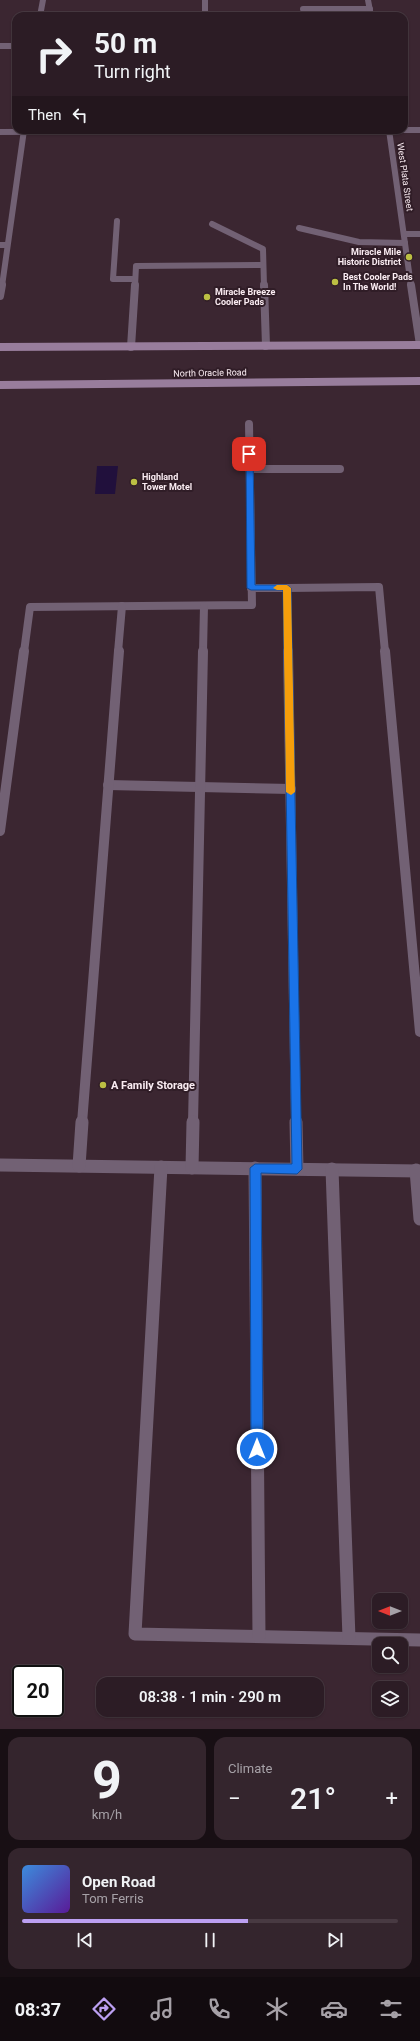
<!DOCTYPE html>
<html lang="en">
<head>
<meta charset="utf-8">
<style>
	body { margin:0; font-family:Roboto,sans-serif; background:#34252d; color:#f1f3f6; height:100vh; display:flex; flex-direction:column; font-size:15px; white-space:nowrap }
	* { box-sizing:border-box; margin:0 }
	p { font-size:13px; color:#a6a1a7 }
	.icon { flex:none; width:22px; height:22px; fill:none; stroke:currentColor; stroke-width:2; stroke-linecap:round; stroke-linejoin:round }
	.map { position:relative; height:1729px; overflow:hidden }
	.panel { display:flex; flex-direction:column; gap:8px; padding:8px; background:#180f14; flex:1 }
	.panel>* { flex:none }
	.guide { position:absolute; left:12px; top:12px; width:396px; height:122px; border-radius:12px; box-shadow:0 1px 3px #0004,0 0 0 1px #483a42; background:#2c1c25; color:#f1f3f6; overflow:hidden }
	.needle { width:26px; rotate:270deg }
	.tools { position:absolute; left:372px; top:1593px; display:grid; gap:8px }
	.tools a { display:grid; place-items:center; width:36px; height:36px; border-radius:8px; background:#2c1c25; box-shadow:0 1px 3px #0004,0 0 0 1px #483a42; font-size:20px }
	.speed { position:absolute; left:12px; top:1665px; display:flex; gap:8px; font-size:20px; font-weight:700; text-align:center }
	.speed>* { display:grid; place-content:center; width:52px; height:52px; border-radius:50%; background:#2c1c25; box-shadow:0 1px 3px #0004,0 0 0 1px #483a42; line-height:1 }
	.speed .limit { border:2px solid #111; border-radius:6px; background:#fff; color:#111 }
	.pin { position:absolute; display:grid; place-items:center; width:34px; height:34px; color:#fff; margin:-17px; border-radius:8px; box-shadow:0 2px 6px #0006 }
	.me { position:absolute; width:44px; margin:-22px; rotate:0deg; stroke-linejoin:round; filter:drop-shadow(0 0 3px #0008) }
	.turn { display:flex; align-items:center; gap:14px; height:84px; padding:0 16px; font-size:18px }
	.turn .icon { width:52px; height:52px; stroke-width:2.5 }
	.turn b { display:block; font-size:28px; line-height:34px }
	.then { display:flex; align-items:center; height:38px; padding:0 16px; background:#0003; gap:8px; font-size:15px }
	.big { font-size:30px; font-weight:600; line-height:1.1 }
	.panel .card { flex:1; display:flex; flex-direction:column; justify-content:center; gap:6px; min-width:0; padding:0 14px; border-radius:12px; background:#34252d }
	.panel .dial { align-items:center; gap:0 }
	.dial b { font-size:52px; line-height:1 }
	.song { display:flex; align-items:center; gap:12px }
	.cover { width:48px; height:48px; border-radius:6px; background:linear-gradient(135deg,hsl(210 70% 55%),hsl(270 70% 35%)) }
	.played { height:4px; border-radius:2px; background:linear-gradient(90deg,#bca0f2 60%,#483a42 60%) }
	.keys { display:flex; justify-content:space-around; direction:ltr }
	.heat { display:flex; justify-content:space-between; align-items:center; font-size:22px; direction:ltr }
	.panel .tiles { flex:1; display:grid; gap:8px; grid-template-columns:1fr 1fr }
	.card:last-child { grid-column:span 2 }
	.trip { position:absolute; left:96px; top:1677px; width:228px; height:40px; border-radius:12px; background:#2c1c25; box-shadow:0 1px 3px #0004,0 0 0 1px #483a42; font-weight:600; line-height:40px; text-align:center }
	.tabs { display:flex; height:64px; justify-content:space-around; align-items:center; background:#120b0f; color:#a6a1a7 }
	.tabs .icon { width:28px; height:28px }
	.tabs .on { color:#bca0f2 }
	.tabs b { font-size:18px; color:#f1f3f6 }
	.map>svg:first-child { display:block }
	.water { fill:#21103c }
	.lines { fill:none; stroke-linecap:round; stroke-linejoin:round }
	.lane-far3 { stroke:#726174; stroke-width:6 }
	.lane-far2 { stroke:#726174; stroke-width:8 }
	.lane-far1 { stroke:#726174; stroke-width:10 }
	.lane { stroke:#726174; stroke-width:13 }
	.street-far1 { stroke:#726174; stroke-width:6 }
	.street { stroke:#726174; stroke-width:8 }
	.secondary { stroke:#987d9c; stroke-width:8 }
	.route { fill:#1a73e8; stroke:#114b97 }
	.slow { fill:#f59e0b }
	.poi-dot { fill:#bcbf43; stroke:#301d27; stroke-width:1.5 }
	.labels { text-anchor:middle; stroke-width:4; stroke-linejoin:round; paint-order:stroke }
	.far-street-label { font-size:9px; fill:#faecf2; stroke:#301d27 }
	.far-poi-label { font-size:9px; font-weight:bold; fill:#faecf2; stroke:#301d27; text-anchor:start }
	.poi-label { font-size:11px; font-weight:bold; fill:#faecf2; stroke:#301d27; text-anchor:start }
</style>
</head>
<body>
<div class="map">
<svg width="420" height="1729" viewBox="0 0 420 1729">
	<rect width="100%" height="100%" fill="#3b2631"/>
	<path class="water" d="M97,466H118L115,494H95Z"/>
	<g class="lines">
		<g class="lane-far3">
			<path d="M205,0V16"/>
			<path d="M303,9H370"/>
			<path d="M0,46H16"/>
			<path d="M117,221L113,279H135"/>
			<path d="M212,224L263,249L264,286"/>
			<path d="M299,228L359,242L405,243"/>
			<path d="M404,234H420"/>
			<path d="M0,245H7"/>
			<path d="M135,286L136,266L263,265"/>
		</g>
		<g class="lane-far2">
			<path d="M264,285L266,346"/>
			<path d="M131,347L135,285"/>
			<path d="M249,469H340"/>
			<path d="M251,588H287"/>
			<path d="M24,652L30,607L252,605L249,424"/>
			<path d="M118,652L122,606"/>
			<path d="M203,652L204,606"/>
			<path d="M288,652L287,588L379,587L385,652"/>
		</g>
		<g class="lane-far1">
			<path d="M288,651L296,1123"/>
			<path d="M385,651L420,1032"/>
			<path d="M108,785L291,789"/>
			<path d="M0,831L24,651"/>
			<path d="M82,1123L119,651"/>
			<path d="M193,1123L203,651"/>
		</g>
		<g class="lane">
			<path d="M296,1122L297,1169"/>
			<path d="M0,1165L420,1171"/>
			<path d="M79,1166L82,1122"/>
			<path d="M161,1167L135,1634L420,1640"/>
			<path d="M192,1168L193,1122"/>
			<path d="M255,1168L259,1636"/>
			<path d="M332,1169L349,1638"/>
			<path d="M416,1170L420,1219"/>
		</g>
		<g class="street-far1">
			<path d="M368,0L371,16"/>
			<path d="M40,16L43,0"/>
			<path d="M389,130L411,286"/>
			<path d="M404,130H420"/>
			<path d="M0,132L395,130"/>
			<path d="M2,286L24,130"/>
		</g>
		<g class="street">
			<path d="M411,285L420,345"/>
			<path d="M0,296L2,285"/>
		</g>
		<g class="secondary">
			<path d="M0,347L420,345"/>
			<path d="M0,385L420,381"/>
		</g>
	</g>
	<path class="route" d="M249,452L253,454L255,585H287L291,588L302,1169L297,1174L261,1173L263,1449L262,1453L257,1455L253,1453L251,1449L250,1168L255,1164H292L283,590H251L247,588L246,454Z"/>
	<path class="slow" d="M287,585L291,588L295,792L291,795L286,792L283,590H277L273,588L277,585Z"/>
	<g class="poi-dot">
		<circle cx="409" cy="257" r="4"/>
		<circle cx="335" cy="282" r="4"/>
		<circle cx="207" cy="297" r="4"/>
		<circle cx="134" cy="482" r="4"/>
		<circle cx="103" cy="1085" r="4"/>
	</g>
	<g class="labels">
		<g class="far-street-label">
			<text transform="translate(405 177) rotate(82)" y="3">West Plata Street</text>
			<text transform="translate(210 373) rotate(-1)" y="3">North Oracle Road</text>
		</g>
		<g class="far-poi-label">
			<text x="401" y="255" text-anchor="end">Miracle Mile<tspan x="401" dy="10">Historic District</tspan></text>
			<text x="343" y="280">Best Cooler Pads<tspan x="343" dy="10">In The World!</tspan></text>
			<text x="215" y="295">Miracle Breeze<tspan x="215" dy="10">Cooler Pads</tspan></text>
			<text x="142" y="480">Highland<tspan x="142" dy="10">Tower Motel</tspan></text>
		</g>
		<g class="poi-label">
			<text x="111" y="1089">A Family Storage</text>
		</g>
	</g>
</svg>
<div class="tools">
<a><svg class="needle" viewBox="-14 -14 28 28"><path d="M0-13l5 13h-10z" fill="#e53935"/><path d="M0 13l5-13h-10z" fill="#a6a1a7"/></svg></a>
<a><svg class="icon" aria-label="search" viewBox="0 0 24 24"><circle cx="10" cy="10" r="6"/><path d="M15 15l6 6"/></svg></a>
<a><svg class="icon" aria-label="layers" viewBox="0 0 24 24"><path d="M12 4l9 5-9 5-9-5zM3 14l9 5 9-5"/></svg></a>
</div>
<div class="speed"><div class="limit">20</div></div>
<div class="pin" style="left:249px;top:454px;background:#d93025"><svg class="icon" aria-label="arrive" viewBox="0 0 24 24"><path d="M6 21V4h12l-3 4 3 4H6"/></svg></div>
<svg class="me" style="left:257px;top:1449px" viewBox="-20 -20 40 40"><circle r="17" fill="#1a73e8" stroke="#fff" stroke-width="3"/><path d="M0-11L8 9 0 5-8 9z" fill="#fff"/></svg>
<div class="trip">08:38 · 1 min · 290 m</div>
<div class="guide">
<div class="turn"><svg class="icon" aria-label="right" viewBox="0 0 24 24"><path d="M7 20v-9h11M14 6l5 5-5 5"/></svg><div><b>50 m</b>Turn right</div></div>
<div class="then">Then<svg class="icon" aria-label="left" viewBox="0 0 24 24"><path d="M17 20v-9H6M10 6l-5 5 5 5"/></svg></div>
</div>
</div>
<section class="panel">
<div class="tiles">
<div class="card dial"><b>9</b><p>km/h</p></div>
<div class="card"><p>Climate</p>
<div class="heat"><a>−</a><b class="big">21°</b><a>+</a></div>
</div>
<div class="card">
<div class="song"><i class="cover"></i><div><b>Open Road</b><p>Tom Ferris</p></div></div>
<div class="played"></div>
<div class="keys"><svg class="icon" aria-label="previous" viewBox="0 0 24 24"><path d="M18 5L8 12l10 7zM5 5v14"/></svg><svg class="icon" aria-label="pause" viewBox="0 0 24 24"><path d="M8 5v14M16 5v14"/></svg><svg class="icon" aria-label="next" viewBox="0 0 24 24"><path d="M6 5l10 7-10 7zM19 5v14"/></svg></div>
</div>
</div>
</section>
<nav class="tabs">
<b>08:37</b>
<svg class="icon on" aria-label="directions" viewBox="0 0 24 24"><path d="M12 3l9 9-9 9-9-9zM9 14v-3h6M13 9l2 2-2 2"/></svg>
<svg class="icon" aria-label="music" viewBox="0 0 24 24"><path d="M9 18V5l10-2v13"/><circle cx="6" cy="18" r="3"/><circle cx="16" cy="16" r="3"/></svg>
<svg class="icon" aria-label="phone" viewBox="0 0 24 24"><path d="M5 4h4l2 5-3 2q2 4 5 5l2-3 5 2v4C11 20 4 13 5 4z"/></svg>
<svg class="icon" aria-label="climate" viewBox="0 0 24 24"><path d="M12 3v18M4 7l16 10M4 17L20 7"/></svg>
<svg class="icon" aria-label="car" viewBox="0 0 24 24"><path d="M5 17H2v-5l4-1 3-4h7l3 4 3 1v5h-3M9 17h6M6 11h13"/><circle cx="7" cy="17" r="2"/><circle cx="17" cy="17" r="2"/></svg>
<svg class="icon" aria-label="filters" viewBox="0 0 24 24"><path d="M4 7h16M4 17h16"/><circle cx="9" cy="7" r="2"/><circle cx="15" cy="17" r="2"/></svg>
</nav>
</body>
</html>
